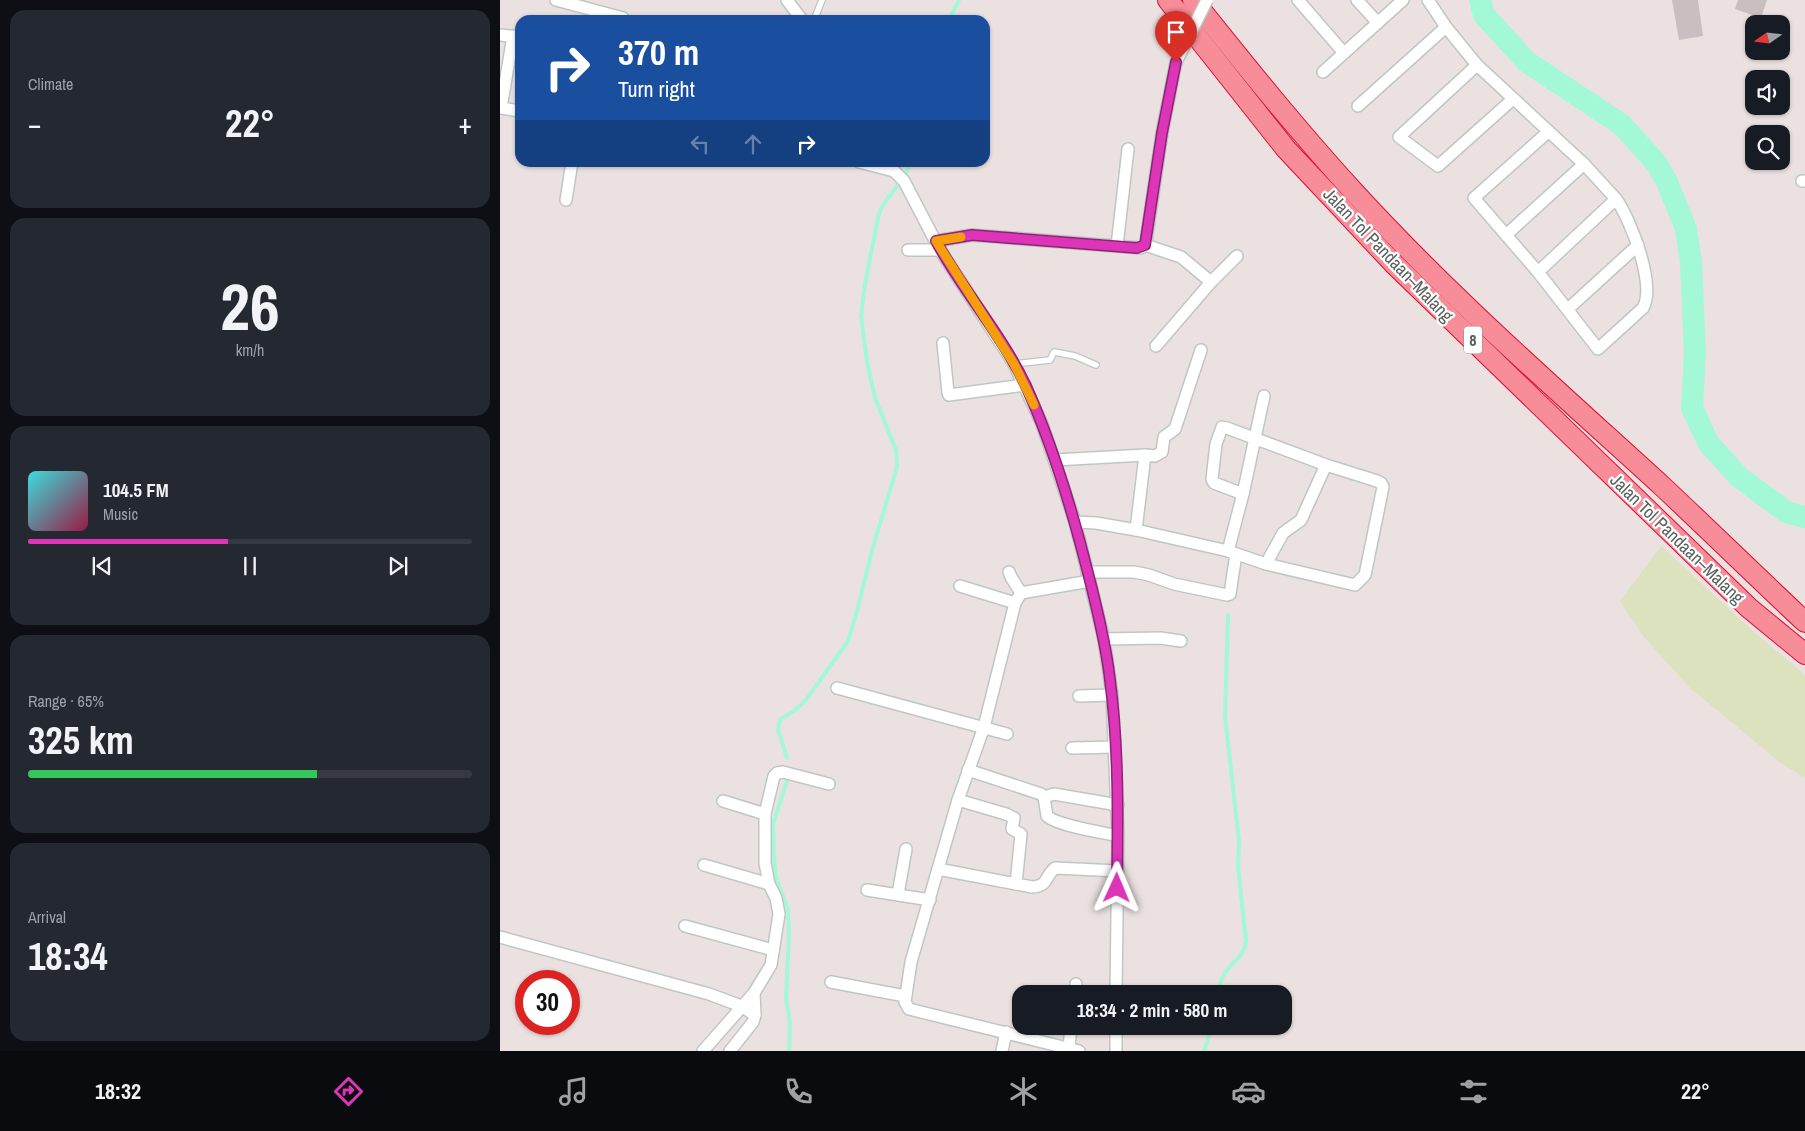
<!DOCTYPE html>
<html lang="en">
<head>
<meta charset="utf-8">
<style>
	body { margin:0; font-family:"Archivo Narrow",sans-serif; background:#242831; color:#f1f3f6; height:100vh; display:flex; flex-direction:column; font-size:19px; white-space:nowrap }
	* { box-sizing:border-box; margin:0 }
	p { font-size:16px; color:#9ea1a6 }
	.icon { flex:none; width:28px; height:28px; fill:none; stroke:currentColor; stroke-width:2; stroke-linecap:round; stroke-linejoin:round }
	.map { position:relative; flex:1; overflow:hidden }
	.side { display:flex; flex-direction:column; gap:10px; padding:10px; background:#0d0f14; width:500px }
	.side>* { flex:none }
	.hud { position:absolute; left:15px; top:15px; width:475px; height:152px; border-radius:15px; box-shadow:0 1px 4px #0004; background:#1a4fa0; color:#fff; overflow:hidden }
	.needle { width:32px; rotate:256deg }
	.tools { position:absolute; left:1245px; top:15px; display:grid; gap:10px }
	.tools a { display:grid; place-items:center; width:45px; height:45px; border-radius:10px; background:#171b24; box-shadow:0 1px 4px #0004; font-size:25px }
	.speed { position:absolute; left:15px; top:970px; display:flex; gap:10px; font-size:25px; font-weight:700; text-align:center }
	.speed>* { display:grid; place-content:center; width:65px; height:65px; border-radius:50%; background:#171b24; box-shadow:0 1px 4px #0004; line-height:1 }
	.speed .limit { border:8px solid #d22; background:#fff; color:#111 }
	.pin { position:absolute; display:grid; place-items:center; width:42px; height:42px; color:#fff; margin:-51px -21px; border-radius:50% 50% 50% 0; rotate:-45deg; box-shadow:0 0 5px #0007 }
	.pin .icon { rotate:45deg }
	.me { position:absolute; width:55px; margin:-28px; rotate:1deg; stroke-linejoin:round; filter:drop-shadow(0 0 4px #0008) }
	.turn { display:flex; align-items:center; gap:18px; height:105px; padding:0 20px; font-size:22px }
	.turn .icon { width:65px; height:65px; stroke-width:2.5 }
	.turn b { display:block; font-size:35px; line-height:42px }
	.lanes { display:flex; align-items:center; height:48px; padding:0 20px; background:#0003; justify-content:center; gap:25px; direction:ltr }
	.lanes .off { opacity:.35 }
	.big { font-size:38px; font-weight:700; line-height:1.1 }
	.side .tile { flex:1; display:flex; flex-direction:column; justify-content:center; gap:8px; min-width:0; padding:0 18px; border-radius:15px; background:#242831 }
	.side .dial { align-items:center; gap:0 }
	.dial b { font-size:65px; line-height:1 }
	.song { display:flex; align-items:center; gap:15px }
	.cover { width:60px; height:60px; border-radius:8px; background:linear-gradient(135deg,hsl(180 70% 55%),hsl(340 70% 35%)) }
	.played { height:5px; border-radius:2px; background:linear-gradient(90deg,#dd35b7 45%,#363941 45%) }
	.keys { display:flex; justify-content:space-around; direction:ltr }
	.heat { display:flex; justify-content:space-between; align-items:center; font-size:28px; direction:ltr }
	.charge { height:8px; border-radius:4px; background:linear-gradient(90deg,#34c759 65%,#363941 0) }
	.trip { position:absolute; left:512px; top:985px; width:280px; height:50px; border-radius:15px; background:#171b24; box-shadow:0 1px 4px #0004; font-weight:700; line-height:50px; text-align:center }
	.tab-bar { display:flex; height:80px; justify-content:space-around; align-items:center; background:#090b0e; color:#9ea1a6 }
	.tab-bar .icon { width:35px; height:35px }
	.tab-bar .selected { color:#dd35b7 }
	.tab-bar b { font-size:22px; color:#f1f3f6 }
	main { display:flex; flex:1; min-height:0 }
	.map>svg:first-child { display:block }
	.green { fill:#dce2be }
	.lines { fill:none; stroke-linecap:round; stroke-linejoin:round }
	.stream { stroke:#a3f9d5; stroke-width:4 }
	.river { stroke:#a3f9d5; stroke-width:22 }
	.building { fill:#c9bfc1 }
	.service-casing { stroke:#bfc7c4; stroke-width:8 }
	.minor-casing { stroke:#bfc7c4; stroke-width:14 }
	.motorway-casing { stroke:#de0e30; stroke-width:22 }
	.service { stroke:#fff; stroke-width:5.5 }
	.minor { stroke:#fff; stroke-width:11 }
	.motorway { stroke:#f68d98; stroke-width:20 }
	.minor-bridge-casing { stroke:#bfc7c4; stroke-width:14; stroke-linecap:butt }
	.minor-bridge { stroke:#fff; stroke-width:11 }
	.route-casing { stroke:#902277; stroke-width:12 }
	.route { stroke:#dd35b7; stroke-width:9 }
	.slow { stroke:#f59e0b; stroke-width:9 }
	.labels { text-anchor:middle; stroke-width:4.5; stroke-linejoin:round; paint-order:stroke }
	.shield { fill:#fff; stroke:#8b908e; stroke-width:1 }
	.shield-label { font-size:16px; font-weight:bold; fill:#59615e }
	.street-label { font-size:18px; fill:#59615e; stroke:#fff }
</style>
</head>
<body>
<main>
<section class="side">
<div class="tile"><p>Climate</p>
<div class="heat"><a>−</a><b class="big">22°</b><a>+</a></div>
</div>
<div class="tile dial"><b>26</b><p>km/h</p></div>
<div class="tile">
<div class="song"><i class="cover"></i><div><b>104.5 FM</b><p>Music</p></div></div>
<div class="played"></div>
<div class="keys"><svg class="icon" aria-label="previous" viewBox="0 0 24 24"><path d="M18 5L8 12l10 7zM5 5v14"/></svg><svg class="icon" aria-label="pause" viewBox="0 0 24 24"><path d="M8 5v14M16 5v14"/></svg><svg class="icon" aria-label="next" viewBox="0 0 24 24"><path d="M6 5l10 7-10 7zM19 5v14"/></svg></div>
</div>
<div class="tile"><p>Range · 65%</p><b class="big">325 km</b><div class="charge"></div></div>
<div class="tile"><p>Arrival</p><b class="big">18:34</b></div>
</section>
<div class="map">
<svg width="1305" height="1051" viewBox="0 0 1305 1051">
	<rect width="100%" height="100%" fill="#ebe1e1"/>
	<path class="green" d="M1161,546L1255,633L1305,675V778L1281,763L1190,688L1144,637L1120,601Z"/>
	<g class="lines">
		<g class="stream">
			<path d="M449,20L459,0"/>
			<path d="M287,758L278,730L279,723L281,719L294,711L306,700L348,641L357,611L373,547L397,467L396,450L375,398L367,362L361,316L365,284L379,213C386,195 406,181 410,162"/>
			<path d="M287,781L273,824L274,858L276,877L288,910L289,934L286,998L290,1023L289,1051"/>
			<path d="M717,994C719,987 720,981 724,974C732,963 745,955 746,941L738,867L739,841L725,716L728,615"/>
			<path d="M704,1051L712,1026"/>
		</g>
		<path class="river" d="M980,0L984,15L1027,62L1122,125L1157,164L1167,182L1186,229L1191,262L1195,352L1192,408L1209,444L1239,477L1286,512L1305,517"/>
	</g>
	<g class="building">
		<path d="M1172,0H1198L1203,36L1179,40Z"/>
		<path d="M1238,0H1267L1261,18L1235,9Z"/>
	</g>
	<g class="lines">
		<defs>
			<g id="service">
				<path d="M314,20L322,0"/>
				<path d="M514,364L550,360L554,352L575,356L596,365"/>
			</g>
			<g id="minor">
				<path d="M56,0L123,18"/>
				<path d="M287,0L302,20"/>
				<path d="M798,0L844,53"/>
				<path d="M857,0L878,23"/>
				<path d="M928,0L946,27L977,65L1084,164L1116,199"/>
				<path d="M0,35L18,37"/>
				<path d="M13,36L1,108L20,111"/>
				<path d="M977,65L899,137L938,166L1013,99"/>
				<path d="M823,72L903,0"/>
				<path d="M858,106L946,27"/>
				<path d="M359,162L394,171"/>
				<path d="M390,162L394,171L404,181L440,250L514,364L542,424L575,522L604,639L612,695L618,836L616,994"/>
				<path d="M1302,181H1305"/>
				<path d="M66,200L72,162"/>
				<path d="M1006,235L1084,164"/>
				<path d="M436,241L472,235L641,248L645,245L646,241L662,133L676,62"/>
				<path d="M645,245L681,257L711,282L656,346"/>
				<path d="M617,246L628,149"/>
				<path d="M408,250H440"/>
				<path d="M1038,272L1116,199C1131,220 1156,285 1143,308L1098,349L1038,272L974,198L1048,132"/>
				<path d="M711,282L737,256"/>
				<path d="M1068,309L1138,245"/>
				<path d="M443,343L448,393L449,395L525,385"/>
				<path d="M555,460L645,455"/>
				<path d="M743,494L714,483L712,479L716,444L722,427L727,428L826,465L801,520L783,533L766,564"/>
				<path d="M575,522L596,523L636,530L728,551L766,564L855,585L865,575L883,487L881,483L877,481L826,465"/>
				<path d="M636,530L645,455L655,456L662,452L664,437L675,429L701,350"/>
				<path d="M728,551L743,494L764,396"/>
				<path d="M509,572L511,577L521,593"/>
				<path d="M587,572H634L649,575L674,584L727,595L730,594L736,554"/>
				<path d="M460,586L515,603"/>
				<path d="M604,639L660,638L681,641"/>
				<path d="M337,688L507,734"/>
				<path d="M579,696L612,695"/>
				<path d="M572,748L615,747"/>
				<path d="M468,770L541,794L544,797L547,816C558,826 602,832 618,836"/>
				<path d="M544,797L554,794L618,805"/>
				<path d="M458,800L506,814L514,818L512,829L521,834L516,884"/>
				<path d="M223,801L265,814"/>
				<path d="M204,865L269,884"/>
				<path d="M438,869L532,887C549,886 544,877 555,868L618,871"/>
				<path d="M367,890L430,900"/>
				<path d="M398,894L406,849"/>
				<path d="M185,926L273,950"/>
				<path d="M0,937L209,994L241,1006L255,1015"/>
				<path d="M331,982L405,996"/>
				<path d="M575,994L576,984"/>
				<path d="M569,1048L571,1026"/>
				<path d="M203,1051L254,993L271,965L279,914L276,898L269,884L265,863V814L274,776L277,773L283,772L329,784"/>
				<path d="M230,1051L253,1022L255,1015L254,993"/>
				<path d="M502,1051L506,1032"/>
				<path d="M579,1051L409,1009L405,1002L411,962L458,800L484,727L515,603L521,593L590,581"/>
				<path d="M616,1051V1026"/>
			</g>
			<g id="motorway">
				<path d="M668,0L786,149L894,264L1249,608L1305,654"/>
				<path d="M693,0C745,65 798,131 854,192C950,297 1057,390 1162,486C1210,531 1257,577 1305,622"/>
			</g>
		</defs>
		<use href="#service" class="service-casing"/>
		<use href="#minor" class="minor-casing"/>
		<use href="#motorway" class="motorway-casing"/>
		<use href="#service" class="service"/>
		<use href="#minor" class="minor"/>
		<use href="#motorway" class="motorway"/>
		<defs>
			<path id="minor-bridge" d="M676,62L707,0"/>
		</defs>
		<use href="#minor-bridge" class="minor-bridge-casing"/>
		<use href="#minor-bridge" class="minor-bridge"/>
	</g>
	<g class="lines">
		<defs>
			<path id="route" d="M617,888C618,819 619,749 610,680C606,644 597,608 588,573C572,509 553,446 526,386C502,335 463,291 436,241L472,235L637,248L645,245L662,133L676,62"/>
		</defs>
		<use href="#route" class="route-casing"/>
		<use href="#route" class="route"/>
		<path class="slow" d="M461,237L436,241L514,364L534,405"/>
	</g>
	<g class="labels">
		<rect class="shield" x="964" y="326.5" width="18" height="27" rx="4"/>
		<g class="shield-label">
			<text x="973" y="346">8</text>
		</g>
		<g class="street-label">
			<text transform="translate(888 255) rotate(46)" y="6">Jalan Tol Pandaan–Malang</text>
			<text transform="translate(1177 539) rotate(44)" y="6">Jalan Tol Pandaan–Malang</text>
		</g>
	</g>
</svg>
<div class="tools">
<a><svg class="needle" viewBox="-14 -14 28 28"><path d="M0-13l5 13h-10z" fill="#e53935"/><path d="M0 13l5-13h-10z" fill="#9ea1a6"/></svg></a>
<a><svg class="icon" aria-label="sound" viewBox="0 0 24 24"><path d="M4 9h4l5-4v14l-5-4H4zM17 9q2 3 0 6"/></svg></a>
<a><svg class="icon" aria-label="search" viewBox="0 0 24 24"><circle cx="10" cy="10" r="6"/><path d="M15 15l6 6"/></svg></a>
</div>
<div class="speed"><div class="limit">30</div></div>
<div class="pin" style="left:676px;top:62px;background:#d93025"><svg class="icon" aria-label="arrive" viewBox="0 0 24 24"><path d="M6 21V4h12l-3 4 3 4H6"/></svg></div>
<svg class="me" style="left:617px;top:888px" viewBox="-20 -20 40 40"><path d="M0-17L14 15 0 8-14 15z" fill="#dd35b7" stroke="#fff" stroke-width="4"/></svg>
<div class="trip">18:34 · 2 min · 580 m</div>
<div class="hud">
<div class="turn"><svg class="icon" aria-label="right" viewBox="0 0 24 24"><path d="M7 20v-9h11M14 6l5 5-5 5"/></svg><div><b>370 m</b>Turn right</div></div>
<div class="lanes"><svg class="icon off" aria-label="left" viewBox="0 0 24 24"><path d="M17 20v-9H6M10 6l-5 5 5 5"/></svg><svg class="icon off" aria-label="ahead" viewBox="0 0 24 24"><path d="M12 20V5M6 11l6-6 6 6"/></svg><svg class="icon" aria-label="right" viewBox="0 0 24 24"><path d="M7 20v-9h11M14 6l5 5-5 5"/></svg></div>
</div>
</div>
</main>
<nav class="tab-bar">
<b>18:32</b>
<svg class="icon selected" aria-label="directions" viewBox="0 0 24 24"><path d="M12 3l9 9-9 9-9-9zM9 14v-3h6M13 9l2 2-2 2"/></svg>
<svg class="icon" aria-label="music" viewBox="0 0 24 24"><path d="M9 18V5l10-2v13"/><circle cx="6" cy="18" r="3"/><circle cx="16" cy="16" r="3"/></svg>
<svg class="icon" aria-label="phone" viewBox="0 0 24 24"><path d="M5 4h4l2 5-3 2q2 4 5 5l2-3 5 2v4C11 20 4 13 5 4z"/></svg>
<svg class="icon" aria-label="climate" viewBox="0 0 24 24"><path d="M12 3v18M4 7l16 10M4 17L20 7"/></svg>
<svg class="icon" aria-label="car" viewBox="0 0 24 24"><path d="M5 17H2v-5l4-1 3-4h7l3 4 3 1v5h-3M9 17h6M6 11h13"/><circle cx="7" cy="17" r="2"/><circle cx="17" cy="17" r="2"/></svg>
<svg class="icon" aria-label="filters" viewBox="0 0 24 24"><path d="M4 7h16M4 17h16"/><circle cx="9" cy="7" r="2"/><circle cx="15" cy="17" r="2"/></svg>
<b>22°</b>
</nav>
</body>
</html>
